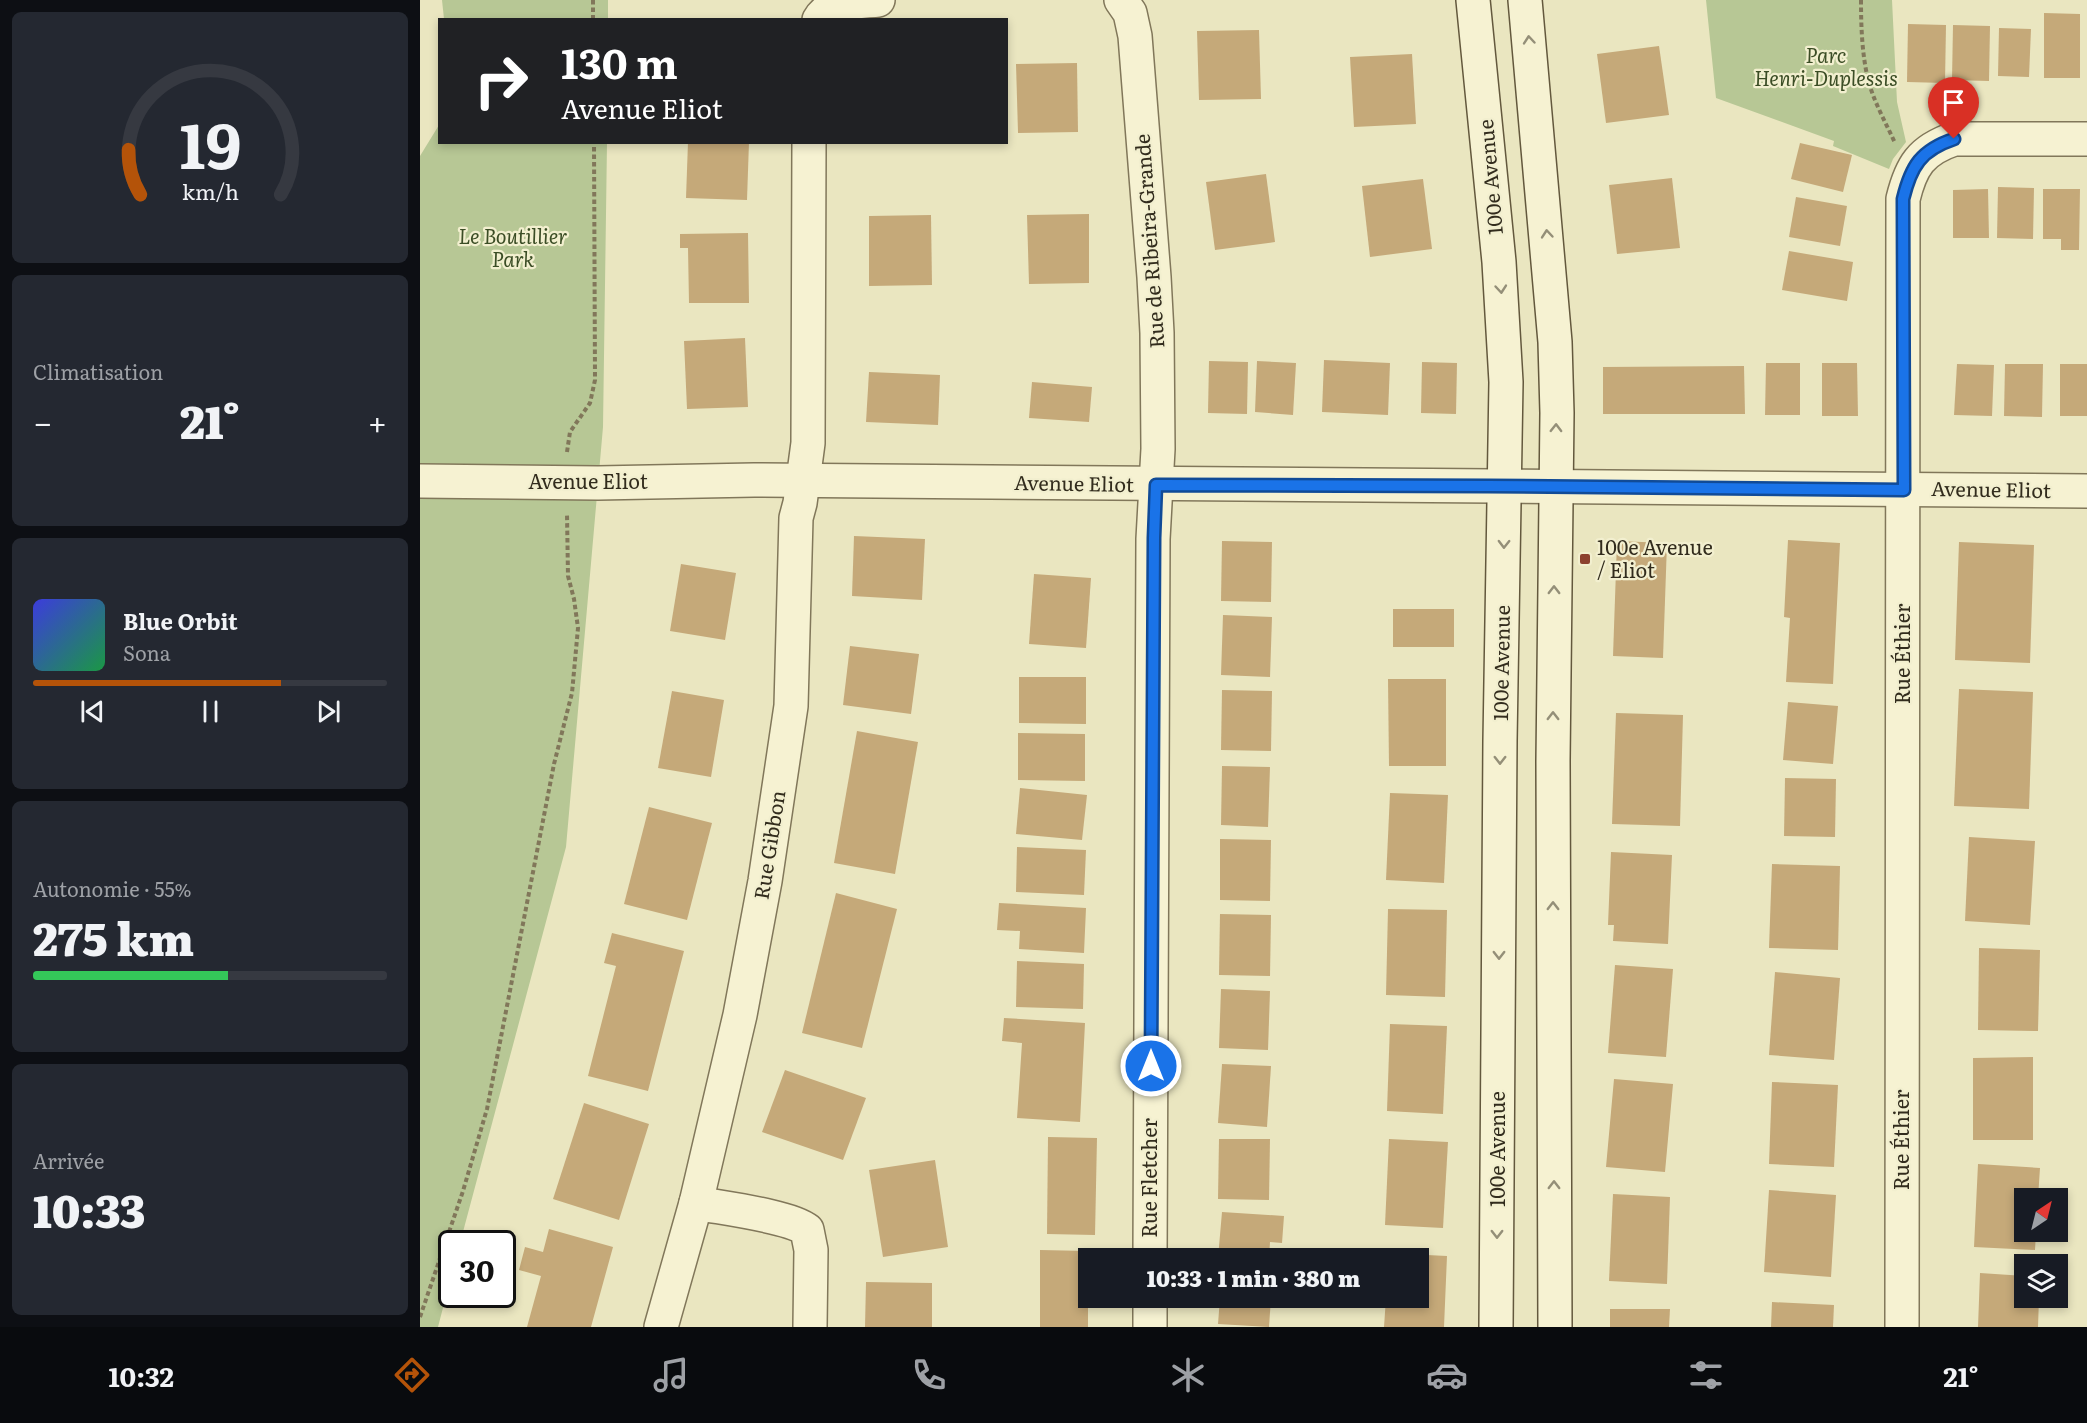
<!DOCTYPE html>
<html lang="fr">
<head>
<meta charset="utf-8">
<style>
	body { margin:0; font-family:Literata,serif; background:#242831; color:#f1f3f6; height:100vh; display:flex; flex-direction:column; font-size:22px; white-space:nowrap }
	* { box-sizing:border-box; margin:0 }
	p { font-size:20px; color:#9ea1a6 }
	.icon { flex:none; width:33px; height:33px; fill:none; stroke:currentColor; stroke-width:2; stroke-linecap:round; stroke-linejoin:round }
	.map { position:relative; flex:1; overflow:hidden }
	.details { display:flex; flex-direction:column; gap:12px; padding:12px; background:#0d0f14; width:420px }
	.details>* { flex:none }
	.top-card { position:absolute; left:18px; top:18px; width:570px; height:126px; border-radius:0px; box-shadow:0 3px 9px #0003; background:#202124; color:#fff; overflow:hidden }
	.needle { width:39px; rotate:35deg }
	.fabs { position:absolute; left:1594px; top:1188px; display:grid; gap:12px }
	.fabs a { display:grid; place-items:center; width:54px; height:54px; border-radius:0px; background:#171b24; box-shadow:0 3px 9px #0003; font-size:30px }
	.speed { position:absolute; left:18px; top:1230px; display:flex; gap:12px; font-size:30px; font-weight:700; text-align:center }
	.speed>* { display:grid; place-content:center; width:78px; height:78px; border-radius:50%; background:#171b24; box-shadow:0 3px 9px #0003; line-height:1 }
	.speed .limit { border:3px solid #111; border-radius:9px; background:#fff; color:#111 }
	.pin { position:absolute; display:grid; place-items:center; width:51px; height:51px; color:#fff; margin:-62px -26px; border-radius:50% 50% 50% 0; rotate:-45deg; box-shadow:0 0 6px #0007 }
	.pin .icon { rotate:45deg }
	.me { position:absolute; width:66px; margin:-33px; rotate:0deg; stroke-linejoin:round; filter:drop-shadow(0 0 4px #0008) }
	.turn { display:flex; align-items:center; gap:21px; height:126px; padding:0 24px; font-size:27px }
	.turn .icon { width:78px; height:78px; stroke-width:2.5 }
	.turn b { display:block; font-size:42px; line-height:51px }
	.big { font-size:45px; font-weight:800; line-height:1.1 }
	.details .card { flex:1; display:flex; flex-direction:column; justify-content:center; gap:9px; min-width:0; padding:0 21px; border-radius:9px; background:#242831 }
	.details .dial { align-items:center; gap:0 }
	.dial svg { height:156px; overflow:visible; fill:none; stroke:#363941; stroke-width:7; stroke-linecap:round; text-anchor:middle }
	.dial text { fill:#f1f3f6; stroke:none }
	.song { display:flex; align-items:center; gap:18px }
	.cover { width:72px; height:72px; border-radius:9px; background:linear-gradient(135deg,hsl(240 70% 55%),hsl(140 70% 35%)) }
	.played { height:6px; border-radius:3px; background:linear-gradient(90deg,#b45309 70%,#363941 70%) }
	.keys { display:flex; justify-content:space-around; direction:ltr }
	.heat { display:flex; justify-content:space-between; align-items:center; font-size:33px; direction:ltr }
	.charge { height:9px; border-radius:4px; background:linear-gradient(90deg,#34c759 55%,#363941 0) }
	.trip { position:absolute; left:658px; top:1248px; width:351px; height:60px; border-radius:0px; background:#171b24; box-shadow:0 3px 9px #0003; font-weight:800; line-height:60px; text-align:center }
	.tab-bar { display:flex; height:96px; justify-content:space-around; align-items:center; background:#090b0e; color:#9ea1a6 }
	.tab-bar .icon { width:42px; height:42px }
	.tab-bar .selected { color:#b45309 }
	.tab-bar b { font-size:27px; color:#f1f3f6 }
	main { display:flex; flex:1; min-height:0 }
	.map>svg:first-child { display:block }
	.green { fill:#b7c795 }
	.building { fill:#c5a979 }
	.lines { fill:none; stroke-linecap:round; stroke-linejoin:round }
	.street-casing { stroke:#81775a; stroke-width:36 }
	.secondary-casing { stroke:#63583d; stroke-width:36 }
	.path { stroke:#81775a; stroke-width:4; stroke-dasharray:4.5 3; stroke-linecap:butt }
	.street { stroke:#f6f2d2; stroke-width:33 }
	.secondary { stroke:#f6f2d2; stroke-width:33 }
	.oneway { stroke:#948f78 }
	.route-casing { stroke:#114b97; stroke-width:15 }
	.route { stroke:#1a73e8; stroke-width:10 }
	.poi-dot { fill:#8c412e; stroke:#f2efcf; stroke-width:2 }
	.labels { text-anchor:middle; stroke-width:4.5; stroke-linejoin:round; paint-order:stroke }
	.park-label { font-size:20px; font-style:italic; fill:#3b4d25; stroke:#f2efcf }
	.street-label { font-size:20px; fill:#322c1d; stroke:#f2efcf }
	.poi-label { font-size:20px; fill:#322c1d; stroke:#f2efcf; text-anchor:start }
</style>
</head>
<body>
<main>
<section class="details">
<div class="card dial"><svg viewBox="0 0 100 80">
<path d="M14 69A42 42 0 1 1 86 69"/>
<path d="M14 69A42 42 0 0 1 8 46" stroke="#b45309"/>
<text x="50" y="56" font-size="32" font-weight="700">19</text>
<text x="50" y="72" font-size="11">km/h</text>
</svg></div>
<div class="card"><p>Climatisation</p>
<div class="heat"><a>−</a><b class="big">21°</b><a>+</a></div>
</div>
<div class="card">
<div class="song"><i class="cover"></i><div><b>Blue Orbit</b><p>Sona</p></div></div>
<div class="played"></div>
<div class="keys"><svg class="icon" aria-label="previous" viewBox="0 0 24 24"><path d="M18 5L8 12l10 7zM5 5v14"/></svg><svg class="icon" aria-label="pause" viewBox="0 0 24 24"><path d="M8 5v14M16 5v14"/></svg><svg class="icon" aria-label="next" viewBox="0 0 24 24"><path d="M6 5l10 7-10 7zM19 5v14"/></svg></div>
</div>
<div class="card"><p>Autonomie · 55%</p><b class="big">275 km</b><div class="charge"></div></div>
<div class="card"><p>Arrivée</p><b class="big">10:33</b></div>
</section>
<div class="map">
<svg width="1667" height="1327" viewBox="0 0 1667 1327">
	<rect width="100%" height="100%" fill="#eae6c0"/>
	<g class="green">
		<path d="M22,0H188V19H24Z"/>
		<path d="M1286,0H1472L1477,102L1486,142L1473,159L1469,169L1413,146L1414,141L1296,98Z"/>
		<path d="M19,125L20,142L187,143L183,427L146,847L40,1243L32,1244L31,1277L18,1327H0V156Z"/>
	</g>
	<g class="building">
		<path d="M1624,13L1660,14V78H1624Z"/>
		<path d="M1488,24L1526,25L1525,83L1487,82Z"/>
		<path d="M1533,25L1570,26L1569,81L1532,80Z"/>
		<path d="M1579,28L1611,29L1609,77L1578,76Z"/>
		<path d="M839,30L841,99L779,100L777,31Z"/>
		<path d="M1239,46L1249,115L1186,123L1177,54Z"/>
		<path d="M992,54L996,124L934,127L930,57Z"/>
		<path d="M657,63L658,132L598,133L596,64Z"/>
		<path d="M268,142H329L327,200L266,198Z"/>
		<path d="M1380,143L1432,155L1423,192L1371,179Z"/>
		<path d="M846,174L855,242L795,250L786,182Z"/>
		<path d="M1252,178L1260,248L1197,254L1189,185Z"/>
		<path d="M1003,179L1012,249L950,257L942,186Z"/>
		<path d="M1578,187L1614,188L1613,239L1577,238Z"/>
		<path d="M1568,189L1569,238H1533V190Z"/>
		<path d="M1623,189H1660L1659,250H1641V239H1623Z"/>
		<path d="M1376,197L1427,206L1420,246L1369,237Z"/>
		<path d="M669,214V283L609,284L607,215Z"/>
		<path d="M511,215L512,285L449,286V216Z"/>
		<path d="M328,233L329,303H269L268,248H260V234Z"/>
		<path d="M1369,251L1433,262L1427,301L1362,290Z"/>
		<path d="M325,338L328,407L267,409L264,341Z"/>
		<path d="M904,360L970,363L968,415L902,412Z"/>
		<path d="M789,361L828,362L827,414L788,413Z"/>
		<path d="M837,361L876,363L873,415L835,412Z"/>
		<path d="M1002,362L1037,363L1036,414L1001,413Z"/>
		<path d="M1346,363H1380V415H1345Z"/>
		<path d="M1402,363H1437L1438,416H1402Z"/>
		<path d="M1537,364L1574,365L1572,416L1534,415Z"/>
		<path d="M1585,364H1623L1622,417L1584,416Z"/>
		<rect x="1640" y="364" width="27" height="52"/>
		<path d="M1324,366L1325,414H1183V367Z"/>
		<path d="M449,372L520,375L518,425L446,422Z"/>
		<path d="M612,382L672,387L669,422L609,418Z"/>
		<path d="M434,536L505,539L502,600L432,596Z"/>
		<path d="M1368,540L1420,543L1413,684L1366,682L1370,618L1364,617Z"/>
		<path d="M802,541L852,542L851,602L801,601Z"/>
		<path d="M1197,541L1247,543L1243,658L1193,656Z"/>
		<path d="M1539,542L1614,545L1610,663L1535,660Z"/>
		<path d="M261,564L316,573L305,640L250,631Z"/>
		<path d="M614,574L671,578L666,648L609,644Z"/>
		<rect x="973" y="609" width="61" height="38"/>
		<path d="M803,615L852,617L850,677L801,675Z"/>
		<path d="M430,646L499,654L491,714L423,705Z"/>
		<path d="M599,677H666V724L599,723Z"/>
		<path d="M968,679H1026V766H969Z"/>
		<path d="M1539,689L1613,692L1609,809L1534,806Z"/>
		<path d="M802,690L852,691L851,751L801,750Z"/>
		<path d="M252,691L304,700L291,777L238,768Z"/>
		<path d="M1368,702L1418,706L1413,764L1363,760Z"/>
		<path d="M1196,713L1263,715L1260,826L1192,824Z"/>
		<path d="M437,731L498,742L475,874L414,863Z"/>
		<path d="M598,733L665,734V781L598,780Z"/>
		<path d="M802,766L850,767L848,827L801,825Z"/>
		<path d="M1365,778L1416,779L1415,837L1364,836Z"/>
		<path d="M600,788L667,795L662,840L596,834Z"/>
		<path d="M970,793L1028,795L1024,883L966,880Z"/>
		<path d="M229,807L292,823L267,920L204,904Z"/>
		<path d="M1549,837L1615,841L1610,925L1545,921Z"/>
		<path d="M800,839L851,840L850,901L800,900Z"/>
		<path d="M597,847L666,850L664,895L596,892Z"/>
		<path d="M1191,852L1252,855L1248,944L1193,941L1194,925H1188Z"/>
		<path d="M1352,864L1420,866L1418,950L1349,948Z"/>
		<path d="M416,893L477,909L442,1048L382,1033Z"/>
		<path d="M579,903L666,908L664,953L599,949L600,931L577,930Z"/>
		<path d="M968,909L1027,910L1025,997L966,995Z"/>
		<path d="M800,914L851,915L850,976L799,975Z"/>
		<path d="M192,933L264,951L228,1091L168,1076L196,966L184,963Z"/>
		<path d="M1559,948L1620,950L1618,1031L1558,1030Z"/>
		<path d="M597,961L664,964L663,1009L596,1007Z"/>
		<path d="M1195,965L1253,969L1246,1057L1188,1053Z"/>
		<path d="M1355,972L1420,978L1414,1060L1349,1055Z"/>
		<path d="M801,989L850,991L848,1050L799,1048Z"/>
		<path d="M584,1018L665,1023L660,1122L597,1118L602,1043L582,1041Z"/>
		<path d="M970,1024L1027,1026L1023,1114L967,1111Z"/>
		<path d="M1613,1057V1140H1553V1058Z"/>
		<path d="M802,1064L851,1066L847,1127L798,1123Z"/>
		<path d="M365,1070L446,1098L423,1160L342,1132Z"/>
		<path d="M1194,1079L1253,1084L1245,1172L1186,1167Z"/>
		<path d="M1352,1082L1418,1085L1414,1167L1349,1164Z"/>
		<path d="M164,1103L229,1124L199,1220L133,1199Z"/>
		<path d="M628,1137L677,1138L675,1235L627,1234Z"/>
		<path d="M799,1139H850L849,1200L798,1199Z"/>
		<path d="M969,1139L1028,1142L1023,1228L965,1225Z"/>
		<path d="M515,1160L528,1247L463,1257L449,1170Z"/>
		<path d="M1558,1164L1620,1168L1618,1198H1605V1232H1616L1615,1250L1554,1247Z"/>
		<path d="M1349,1190L1416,1195L1411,1277L1344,1272Z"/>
		<path d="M1193,1194L1250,1197L1247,1284L1189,1281Z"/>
		<path d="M802,1212L864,1216L862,1243L850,1242L849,1258H798Z"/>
		<path d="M129,1229L193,1247L171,1327H107L121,1276L99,1270L105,1247L123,1252Z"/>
		<path d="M620,1250L668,1251V1327H620Z"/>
		<path d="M967,1253L1027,1256L1024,1327H964L966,1298H999V1258H967Z"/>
		<path d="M1560,1273L1605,1276V1298H1619L1618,1327H1558Z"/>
		<path d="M446,1282L512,1283V1327H445Z"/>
		<path d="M800,1298H851L849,1327L798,1324Z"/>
		<path d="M1352,1302L1414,1305L1413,1327H1351Z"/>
		<path d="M1190,1309H1250L1249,1327H1190Z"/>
	</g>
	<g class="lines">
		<defs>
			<g id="street">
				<path d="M701,0L710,13L715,36L734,277L737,333L738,449L733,539L730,1258"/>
				<path d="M399,20C409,1 440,2 458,0"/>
				<path d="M0,481L178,483L334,480L1667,491"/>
				<path d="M276,1203C301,1208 370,1216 387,1230L391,1250L390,1327"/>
				<path d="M241,1327L276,1203L320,1015L345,881L371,706L376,518L380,503L388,443L389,142"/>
				<path d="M730,1327V1298"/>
				<path d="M1482,1327L1483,199C1491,166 1501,150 1534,139H1667"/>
			</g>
			<g id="secondary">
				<path d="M1053,0L1079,262L1086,382L1080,741L1076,1327"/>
				<path d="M1105,0L1135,342L1137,413L1133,761L1135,1327"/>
			</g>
		</defs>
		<use href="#street" class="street-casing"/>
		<use href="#secondary" class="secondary-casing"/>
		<g class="path">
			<path d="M173,0V20"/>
			<path d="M1441,0C1441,27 1442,57 1449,83C1455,104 1466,123 1475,143"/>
			<path d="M147,452L150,432L170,403L175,380L174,142"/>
			<path d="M0,1317L43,1191L67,1109L134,764L152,693L158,628L154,599L148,576L147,514"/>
		</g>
		<use href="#street" class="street"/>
		<use href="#secondary" class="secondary"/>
	</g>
	<defs><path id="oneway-chevron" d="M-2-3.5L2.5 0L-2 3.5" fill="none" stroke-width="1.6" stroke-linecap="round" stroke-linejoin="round" transform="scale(1.5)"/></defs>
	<g class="oneway">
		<use href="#oneway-chevron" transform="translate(1109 40) rotate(-95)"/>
		<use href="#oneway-chevron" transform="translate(1127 234) rotate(-95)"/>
		<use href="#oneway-chevron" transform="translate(1081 289) rotate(85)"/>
		<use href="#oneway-chevron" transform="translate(1136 428) rotate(-89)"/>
		<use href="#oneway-chevron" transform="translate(1084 544) rotate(91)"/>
		<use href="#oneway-chevron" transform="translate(1134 590) rotate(-90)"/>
		<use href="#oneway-chevron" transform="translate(1133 716) rotate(-90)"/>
		<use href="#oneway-chevron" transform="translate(1080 760) rotate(90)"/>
		<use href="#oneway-chevron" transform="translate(1133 906) rotate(-90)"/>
		<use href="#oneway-chevron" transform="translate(1079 955) rotate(90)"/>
		<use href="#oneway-chevron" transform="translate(1134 1185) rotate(-90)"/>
		<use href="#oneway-chevron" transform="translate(1077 1234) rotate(90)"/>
	</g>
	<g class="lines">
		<defs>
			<path id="route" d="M731,1066L734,538L736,485L1068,486L1484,490L1483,199C1491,166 1501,150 1534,139"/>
		</defs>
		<use href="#route" class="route-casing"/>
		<use href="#route" class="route"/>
	</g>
	<rect class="poi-dot" x="1159" y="553" width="12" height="12" rx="3"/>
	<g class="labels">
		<g class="park-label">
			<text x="1406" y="63">Parc<tspan x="1406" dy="23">Henri-Duplessis</tspan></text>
			<text x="93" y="244">Le Boutillier<tspan x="93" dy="23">Park</tspan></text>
		</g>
		<g class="street-label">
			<text transform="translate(1071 177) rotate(-95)" y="7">100e Avenue</text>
			<text transform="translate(730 241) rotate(-94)" y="7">Rue de Ribeira-Grande</text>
			<text x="168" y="489">Avenue Eliot</text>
			<text transform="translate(654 484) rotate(1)" y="7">Avenue Eliot</text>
			<text transform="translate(1571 490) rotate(1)" y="7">Avenue Eliot</text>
			<text transform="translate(1483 654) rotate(-90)" y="7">Rue Éthier</text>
			<text transform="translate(1082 663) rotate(-89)" y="7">100e Avenue</text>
			<text transform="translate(350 845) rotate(-81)" y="7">Rue Gibbon</text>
			<text transform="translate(1482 1140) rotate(-90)" y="7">Rue Éthier</text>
			<text transform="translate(1078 1149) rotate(-90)" y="7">100e Avenue</text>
			<text transform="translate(730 1178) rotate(-90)" y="7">Rue Fletcher</text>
		</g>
		<g class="poi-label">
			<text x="1177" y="555">100e Avenue<tspan x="1177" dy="23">/ Eliot</tspan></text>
		</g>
	</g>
</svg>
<div class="fabs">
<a><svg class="needle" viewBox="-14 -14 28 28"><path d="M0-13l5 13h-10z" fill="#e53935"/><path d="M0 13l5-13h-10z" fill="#9ea1a6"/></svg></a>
<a><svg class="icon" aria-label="layers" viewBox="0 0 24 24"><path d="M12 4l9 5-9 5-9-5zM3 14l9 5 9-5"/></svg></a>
</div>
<div class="speed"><div class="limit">30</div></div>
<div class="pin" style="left:1534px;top:139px;background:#d93025"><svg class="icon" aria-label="arrive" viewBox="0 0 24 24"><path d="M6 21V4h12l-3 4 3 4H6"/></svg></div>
<svg class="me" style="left:731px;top:1066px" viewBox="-20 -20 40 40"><circle r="17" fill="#1a73e8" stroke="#fff" stroke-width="3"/><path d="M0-11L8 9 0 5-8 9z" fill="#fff"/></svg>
<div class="trip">10:33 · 1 min · 380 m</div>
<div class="top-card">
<div class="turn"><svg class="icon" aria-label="right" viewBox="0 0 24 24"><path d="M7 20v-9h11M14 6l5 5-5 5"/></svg><div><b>130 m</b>Avenue Eliot</div></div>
</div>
</div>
</main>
<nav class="tab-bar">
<b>10:32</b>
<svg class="icon selected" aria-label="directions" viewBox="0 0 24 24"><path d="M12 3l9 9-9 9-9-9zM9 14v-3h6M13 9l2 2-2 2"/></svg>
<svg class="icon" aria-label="music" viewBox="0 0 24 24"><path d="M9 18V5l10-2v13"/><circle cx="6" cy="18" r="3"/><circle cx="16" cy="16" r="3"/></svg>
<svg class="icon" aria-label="phone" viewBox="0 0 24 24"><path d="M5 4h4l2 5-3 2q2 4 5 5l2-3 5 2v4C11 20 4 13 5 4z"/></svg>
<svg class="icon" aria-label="climate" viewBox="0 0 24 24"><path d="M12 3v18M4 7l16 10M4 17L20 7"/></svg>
<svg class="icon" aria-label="car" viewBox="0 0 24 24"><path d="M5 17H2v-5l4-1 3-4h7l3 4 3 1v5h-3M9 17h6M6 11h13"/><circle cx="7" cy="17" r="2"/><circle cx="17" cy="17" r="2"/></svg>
<svg class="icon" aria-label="filters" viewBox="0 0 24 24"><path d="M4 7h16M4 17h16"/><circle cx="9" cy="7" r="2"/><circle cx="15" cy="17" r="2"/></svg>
<b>21°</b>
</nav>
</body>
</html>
